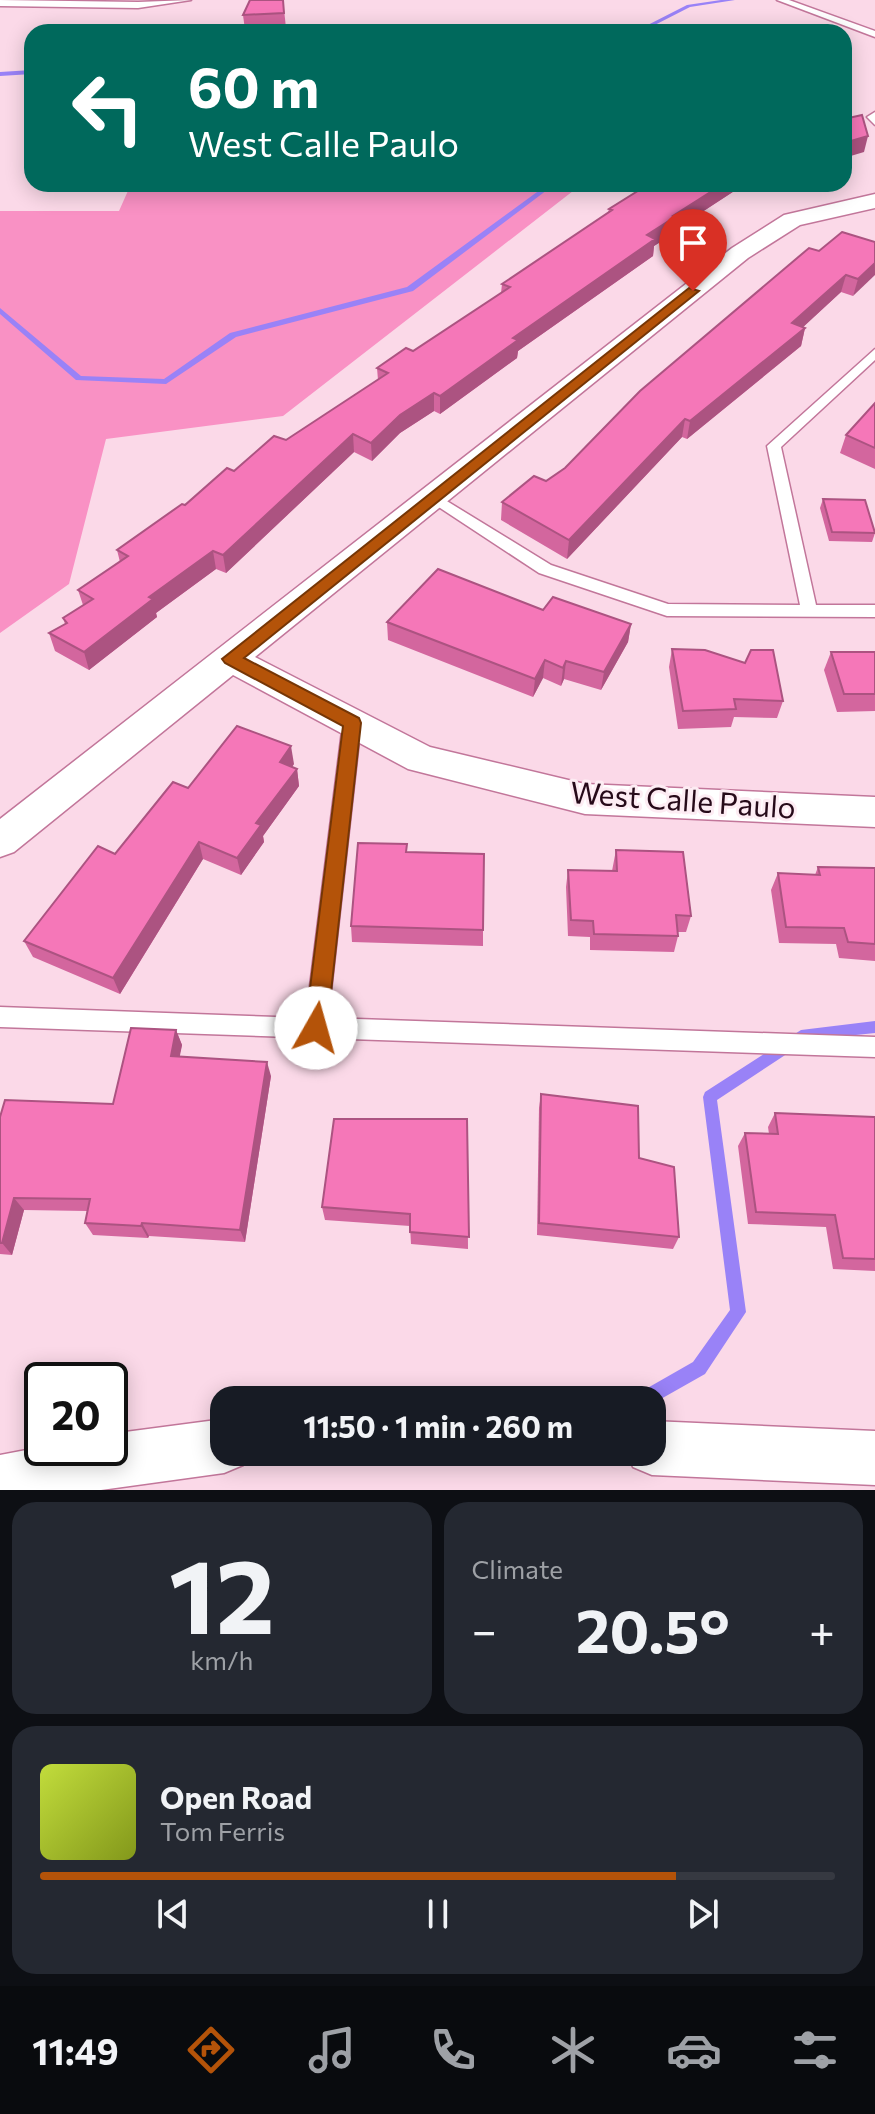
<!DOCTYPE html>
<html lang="en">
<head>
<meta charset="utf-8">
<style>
	body { margin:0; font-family:Commissioner,sans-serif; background:#242831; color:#f1f3f6; height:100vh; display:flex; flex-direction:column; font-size:30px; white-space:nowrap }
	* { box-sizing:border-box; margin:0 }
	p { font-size:26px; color:#9ea1a6 }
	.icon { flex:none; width:44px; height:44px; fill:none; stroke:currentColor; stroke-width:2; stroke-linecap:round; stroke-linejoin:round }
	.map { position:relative; height:1490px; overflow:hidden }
	.drawer { display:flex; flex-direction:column; gap:12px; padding:12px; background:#0d0f14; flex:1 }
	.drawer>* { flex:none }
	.top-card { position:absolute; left:24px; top:24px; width:828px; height:168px; border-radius:24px; box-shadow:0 4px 20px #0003; background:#00695c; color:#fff; overflow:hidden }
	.speed { position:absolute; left:24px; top:1362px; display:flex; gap:16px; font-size:40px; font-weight:700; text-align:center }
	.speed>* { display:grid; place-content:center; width:104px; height:104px; border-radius:50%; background:#171b24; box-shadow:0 4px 20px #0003; line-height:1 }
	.speed .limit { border:4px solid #111; border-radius:12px; background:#fff; color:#111 }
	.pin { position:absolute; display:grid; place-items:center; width:68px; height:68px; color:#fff; margin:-82px -34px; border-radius:50% 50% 50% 0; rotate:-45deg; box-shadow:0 0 8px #0007 }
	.pin .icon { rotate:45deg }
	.me { position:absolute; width:88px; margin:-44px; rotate:7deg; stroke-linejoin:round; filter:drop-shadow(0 0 6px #0008) }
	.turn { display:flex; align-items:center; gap:28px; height:168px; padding:0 32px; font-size:36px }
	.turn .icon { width:104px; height:104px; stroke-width:2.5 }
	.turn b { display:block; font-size:56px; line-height:68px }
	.big { font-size:60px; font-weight:700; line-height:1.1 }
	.drawer .widget { flex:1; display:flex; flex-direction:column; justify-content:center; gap:12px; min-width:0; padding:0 28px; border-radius:24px; background:#242831 }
	.drawer .dial { align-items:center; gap:0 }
	.dial b { font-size:104px; line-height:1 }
	.song { display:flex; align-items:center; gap:24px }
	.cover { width:96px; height:96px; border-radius:12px; background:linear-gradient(135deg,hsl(70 70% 55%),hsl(70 70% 35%)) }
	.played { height:8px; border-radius:4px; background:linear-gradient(90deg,#b45309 80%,#363941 80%) }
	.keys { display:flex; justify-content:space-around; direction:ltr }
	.heat { display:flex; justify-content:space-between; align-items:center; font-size:44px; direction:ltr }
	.drawer .tiles { flex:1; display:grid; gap:12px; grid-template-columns:1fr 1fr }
	.widget:last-child { grid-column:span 2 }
	.trip { position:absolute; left:210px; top:1386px; width:456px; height:80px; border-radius:24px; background:#171b24; box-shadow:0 4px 20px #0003; font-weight:700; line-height:80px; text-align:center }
	.menu { display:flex; height:128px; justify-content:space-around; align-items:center; background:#090b0e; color:#9ea1a6 }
	.menu .icon { width:56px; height:56px }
	.menu .current { color:#b45309 }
	.menu b { font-size:36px; color:#f1f3f6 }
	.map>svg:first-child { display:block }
	.green { fill:#f991c4 }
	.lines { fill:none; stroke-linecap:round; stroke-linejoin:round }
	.stream { fill:#9982f7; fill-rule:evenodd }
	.service-casing { stroke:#c2769a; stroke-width:3 }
	.minor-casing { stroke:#c2769a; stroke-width:3 }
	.service { fill:#fff; fill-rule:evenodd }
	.minor { fill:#fff; fill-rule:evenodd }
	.wall { fill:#d3669e }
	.shaded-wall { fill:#ac5381 }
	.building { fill:#f577b8; stroke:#ac5381; stroke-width:2 }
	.route { fill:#b45309; stroke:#753606; stroke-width:2 }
	.labels { text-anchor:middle; stroke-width:6; stroke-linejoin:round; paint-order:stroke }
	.street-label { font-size:30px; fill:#260a19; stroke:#fdecf3 }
</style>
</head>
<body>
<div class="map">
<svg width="875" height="1490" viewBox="0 0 875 1490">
	<rect width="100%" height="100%" fill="#fbd9e8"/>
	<path class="green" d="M131,184H582L283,416L106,439L69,584L0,633V211H119Z"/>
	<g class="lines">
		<g class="stream">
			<path d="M721,0H735L690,7L641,32H634L687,5Z"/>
			<path d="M32,70V74L0,76V72Z"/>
			<path d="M548,184H555L413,291L236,337L166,384L76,380L0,314V308L81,376L164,379L230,333L407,287Z"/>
			<path d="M875,1021V1033L808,1040L717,1100L746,1312L705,1374L652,1404V1400H635L637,1394L693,1362L730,1310L703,1097L705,1092L801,1030Z"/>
		</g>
		<defs>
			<g id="service">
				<path d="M0,0L138,2L191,0L138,8L0,6Z"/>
				<path d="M777,0H789L875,31V37Z"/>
				<path d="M875,112V125L867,117Z"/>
				<path d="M875,349V360L781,447L816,605H875V617L667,616L539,573L425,498L427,495H437L551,565L668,604L800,605L767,446Z"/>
				<path d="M352,716L361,723L328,1018L875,1037V1057L0,1027V1007L306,1018L343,723Z"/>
			</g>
			<g id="minor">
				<path d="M875,194V208L800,225L748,258L255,657L430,747L585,784L875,797V827L585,814L408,769L233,675L14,852L0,857V819L732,248L784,215Z"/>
				<path d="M224,1419V1452H249L243,1465L224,1473L101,1490H0V1455L42,1447L110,1448V1434Z"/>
				<path d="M652,1421L875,1431V1485L652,1475L633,1467L627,1452H652Z"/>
			</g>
		</defs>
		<use href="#service" class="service-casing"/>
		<use href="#minor" class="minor-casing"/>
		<use href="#service" class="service"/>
		<use href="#minor" class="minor"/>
	</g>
	<g class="wall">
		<path d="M283,0L286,28L245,30L243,15Z"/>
		<path d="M649,184H745L673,231V234L654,246L653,256L518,351L517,358L440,414L434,411L400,433L372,461L354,452L226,573L216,569L156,613L157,617L89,670L55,651L49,633L65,624L63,618L83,605L78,590L120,562L117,550L234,471L286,440L378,380L377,368L413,351L501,293L502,284L608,213L609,209Z"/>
		<path d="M875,242L853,296L841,292L803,327L805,328L801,346L687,439L682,437L567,559L501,520L502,502L546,481L565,468L819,251Z"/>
		<path d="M875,403V469L840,453L846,435Z"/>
		<path d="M823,499L875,533L872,542L829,541L820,508Z"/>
		<path d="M543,610L631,624L628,642L601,690L564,679L561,686L543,678L533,697L388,640L387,622Z"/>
		<path d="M672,649L783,701L777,718L734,717L731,727L678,729L669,667Z"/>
		<path d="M831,652H875V711L837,712L824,670Z"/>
		<path d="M294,764L292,767L297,769L299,786L263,836L264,842L241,875L203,859L120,994L33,957L24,941L115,854L188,788Z"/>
		<path d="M407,844V852L483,930V946L352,942L351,926Z"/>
		<path d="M616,850L691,916L686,932H678V936L674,952L590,950V937L568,936L566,887L568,870L612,871Z"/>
		<path d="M818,867L875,868V961L839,958L836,944L779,943L771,890L778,873L815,875Z"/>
		<path d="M176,1030L182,1045L179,1057L271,1076L245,1242L149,1236L148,1238L93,1235L85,1223L87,1211L24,1210L12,1255L0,1254V1117L113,1104Z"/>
		<path d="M541,1094L639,1158L679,1237L673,1249L537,1235L539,1108Z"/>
		<path d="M775,1113L875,1117V1271L833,1269L826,1227L748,1224L738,1146L745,1133L769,1134L768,1127Z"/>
		<path d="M467,1119L468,1249L411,1244L410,1226L325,1220L322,1207Z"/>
	</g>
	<g class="shaded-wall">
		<path d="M868,136L864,152L844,158V143Z"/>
		<path d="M723,184H745L673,231V234L654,246L653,256L518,351L517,358L440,414V396L513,338L647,235L673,216Z"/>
		<path d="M875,263V275L853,296L858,279Z"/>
		<path d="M846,275L841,292L788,341L792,323Z"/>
		<path d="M805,328L801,346L687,439L690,421Z"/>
		<path d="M434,393V411L400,433L372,461L371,443L400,415Z"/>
		<path d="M685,419L682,437L567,559L569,540Z"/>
		<path d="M353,434L354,452L226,573L223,555Z"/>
		<path d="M213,551L216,569L156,613L157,617L89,670L84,652L149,597Z"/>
		<path d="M631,624L628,642L601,690L604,672Z"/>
		<path d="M545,660L543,678L533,697L535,679Z"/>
		<path d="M566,661L564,679L561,686L563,668Z"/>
		<path d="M291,746L294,764L282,780L280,762Z"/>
		<path d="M297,769L299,786L263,836L264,842L241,875L237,858L256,823Z"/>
		<path d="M199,842L203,859L120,994L113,978Z"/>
		<path d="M176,1030L182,1045L177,1071L171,1056Z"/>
		<path d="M267,1062L271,1076L245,1242L240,1230Z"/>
		<path d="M14,1198L24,1210L12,1255L2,1243Z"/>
		<path d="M142,1223L149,1236L148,1238L141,1226Z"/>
	</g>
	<g class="building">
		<path d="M250,0H283L284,13L243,15Z"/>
		<path d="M862,115L868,136L844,143V119Z"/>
		<path d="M649,184H723L673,216L675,217L647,235L655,239L513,338L518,340L440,396L434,393L400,415L371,443L353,434L223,555L213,551L149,597L153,599L84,652L49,633L67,623L63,618L93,599L78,590L128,556L117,550L182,504L185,505L227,468L234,471L274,436L286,440L388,373L377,368L406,348L413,351L510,287L502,284L612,210L609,209Z"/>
		<path d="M842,232L875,242V263L858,279L846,275L792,323L805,328L690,421L685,419L569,540L502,502L534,476L546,481L565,468L640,391L809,248L819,251Z"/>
		<path d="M875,403V448L846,435Z"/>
		<path d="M823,499L865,500L875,533L832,532Z"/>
		<path d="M438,569L543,610L553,597L631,624L604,672L566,661L563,668L545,660L535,679L387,622Z"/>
		<path d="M672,649L705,650L745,663L751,650H773L783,701L734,699L736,709L683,711Z"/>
		<path d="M831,652H875V694H844Z"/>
		<path d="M237,726L291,746L280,762L297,769L256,823L261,825L237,858L199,842L113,978L24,941L98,846L115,854L173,782L188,788Z"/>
		<path d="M358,843L407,844L406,852L484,854L483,930L351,926Z"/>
		<path d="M616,850L683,852L691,916L676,915L678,936L594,934L593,921L571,920L568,870L617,871Z"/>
		<path d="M818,867L875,868V944L848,942L844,928L786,927L778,873L820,875Z"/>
		<path d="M131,1028L176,1030L171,1056L267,1062L240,1230L142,1223L141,1226L85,1223L90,1199L14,1198L2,1243H0V1117L5,1100L113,1104Z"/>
		<path d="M541,1094L638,1106L639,1158L674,1167L679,1237L539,1223Z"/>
		<path d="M775,1113L875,1117V1259L843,1258L835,1215L756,1212L745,1133L778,1134Z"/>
		<path d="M334,1119H467L469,1237L410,1232V1214L322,1207Z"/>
	</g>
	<path class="route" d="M689,288L699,291L244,658L359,718L361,723L327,1028L324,1035L316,1038L309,1035L305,1028L343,726L225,663L222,659Z"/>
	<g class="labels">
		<g class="street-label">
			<text transform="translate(683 801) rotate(4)" y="10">West Calle Paulo</text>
		</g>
	</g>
</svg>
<div class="speed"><div class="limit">20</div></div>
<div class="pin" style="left:693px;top:291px;background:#d93025"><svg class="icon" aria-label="arrive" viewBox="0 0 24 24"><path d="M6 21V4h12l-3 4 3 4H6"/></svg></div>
<svg class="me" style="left:316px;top:1028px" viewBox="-20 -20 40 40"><circle r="19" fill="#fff"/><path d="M0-13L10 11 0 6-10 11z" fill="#b45309"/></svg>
<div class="trip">11:50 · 1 min · 260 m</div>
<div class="top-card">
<div class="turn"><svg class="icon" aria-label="left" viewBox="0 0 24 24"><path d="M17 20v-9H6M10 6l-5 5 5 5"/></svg><div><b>60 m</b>West Calle Paulo</div></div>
</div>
</div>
<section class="drawer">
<div class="tiles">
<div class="widget dial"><b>12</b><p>km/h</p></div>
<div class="widget"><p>Climate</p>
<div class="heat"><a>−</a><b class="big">20.5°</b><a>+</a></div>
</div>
<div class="widget">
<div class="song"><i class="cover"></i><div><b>Open Road</b><p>Tom Ferris</p></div></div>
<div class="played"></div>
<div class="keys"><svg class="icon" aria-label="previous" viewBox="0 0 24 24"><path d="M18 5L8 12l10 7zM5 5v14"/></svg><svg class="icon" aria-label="pause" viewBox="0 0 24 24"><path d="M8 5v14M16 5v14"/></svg><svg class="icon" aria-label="next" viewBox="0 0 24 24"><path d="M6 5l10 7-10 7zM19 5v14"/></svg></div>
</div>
</div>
</section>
<nav class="menu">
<b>11:49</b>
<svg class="icon current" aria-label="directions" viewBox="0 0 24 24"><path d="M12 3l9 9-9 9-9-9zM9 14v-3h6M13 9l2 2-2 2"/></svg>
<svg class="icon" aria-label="music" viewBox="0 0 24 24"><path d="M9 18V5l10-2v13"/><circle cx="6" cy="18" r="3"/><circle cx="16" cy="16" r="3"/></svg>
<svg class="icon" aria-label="phone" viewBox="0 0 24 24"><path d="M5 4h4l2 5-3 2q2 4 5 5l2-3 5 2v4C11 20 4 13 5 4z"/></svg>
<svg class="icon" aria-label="climate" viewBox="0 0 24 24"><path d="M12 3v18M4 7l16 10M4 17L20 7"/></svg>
<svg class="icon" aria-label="car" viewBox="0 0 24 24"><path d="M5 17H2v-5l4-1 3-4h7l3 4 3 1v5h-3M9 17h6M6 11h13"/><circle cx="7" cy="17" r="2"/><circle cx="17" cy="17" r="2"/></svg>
<svg class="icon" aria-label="filters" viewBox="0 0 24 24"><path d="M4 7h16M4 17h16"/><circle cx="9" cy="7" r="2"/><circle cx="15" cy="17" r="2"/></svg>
</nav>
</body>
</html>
